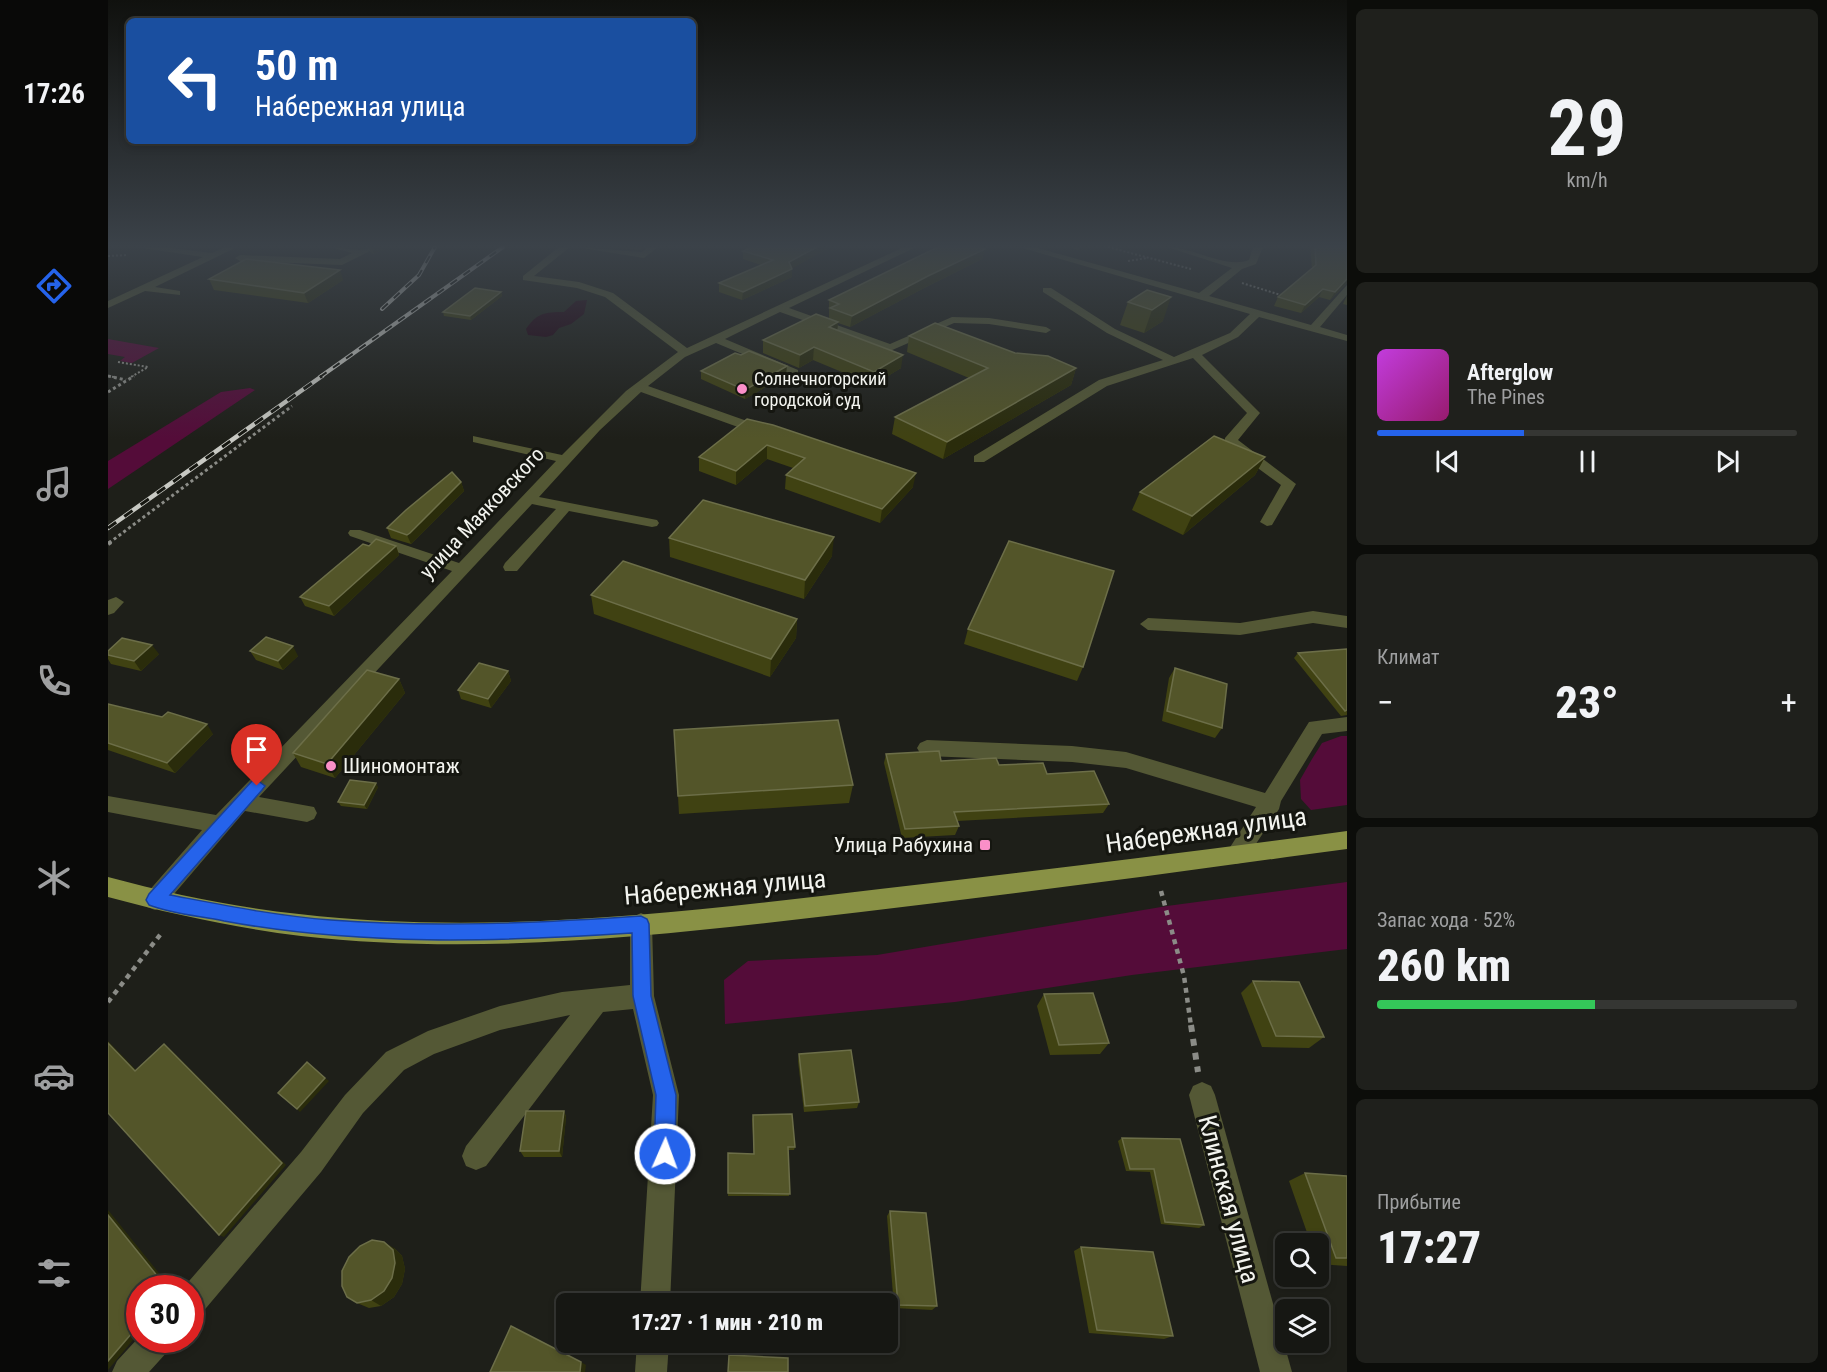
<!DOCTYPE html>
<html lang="ru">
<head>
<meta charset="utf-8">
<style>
	body { margin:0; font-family:"Roboto Condensed",sans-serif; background:#1f201c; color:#f1f3f6; height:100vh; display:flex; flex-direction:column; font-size:22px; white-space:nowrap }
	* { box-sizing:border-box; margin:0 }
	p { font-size:20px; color:#9e9fa0 }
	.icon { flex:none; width:33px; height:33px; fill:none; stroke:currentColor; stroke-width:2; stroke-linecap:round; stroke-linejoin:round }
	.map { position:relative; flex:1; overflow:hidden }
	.panel { display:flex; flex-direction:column; gap:9px; padding:9px; background:#0c0d0a; width:480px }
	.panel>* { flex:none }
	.banner { position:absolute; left:18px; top:18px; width:570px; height:126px; border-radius:9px; box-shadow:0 3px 9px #0003,0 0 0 2px #353633; background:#1a4fa0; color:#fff; overflow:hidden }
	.fabs { position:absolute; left:1167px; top:1233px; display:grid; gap:12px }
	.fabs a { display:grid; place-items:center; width:54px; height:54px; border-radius:9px; background:#161713; box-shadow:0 3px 9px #0003,0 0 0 2px #353633; font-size:30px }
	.speed { position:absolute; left:18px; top:1275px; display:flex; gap:12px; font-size:30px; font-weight:700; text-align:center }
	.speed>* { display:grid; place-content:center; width:78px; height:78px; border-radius:50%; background:#161713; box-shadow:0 3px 9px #0003,0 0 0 2px #353633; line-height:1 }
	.speed .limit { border:9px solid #d22; background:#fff; color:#111 }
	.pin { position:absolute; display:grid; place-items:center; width:51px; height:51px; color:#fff; margin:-62px -26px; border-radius:50% 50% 50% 0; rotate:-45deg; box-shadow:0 0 6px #0007 }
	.pin .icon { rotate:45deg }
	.me { position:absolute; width:66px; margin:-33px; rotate:2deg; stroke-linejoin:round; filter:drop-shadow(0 0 4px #0008) }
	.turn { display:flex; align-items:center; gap:21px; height:126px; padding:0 30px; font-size:27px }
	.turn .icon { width:78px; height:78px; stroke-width:2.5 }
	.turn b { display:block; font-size:42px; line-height:51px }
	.big { font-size:45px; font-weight:800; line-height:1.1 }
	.panel .widget { flex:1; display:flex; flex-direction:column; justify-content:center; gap:9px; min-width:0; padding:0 21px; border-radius:9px; background:#1f201c }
	.panel .dial { align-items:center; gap:0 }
	.dial b { font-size:78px; line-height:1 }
	.song { display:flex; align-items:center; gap:18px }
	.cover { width:72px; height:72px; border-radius:9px; background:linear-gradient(135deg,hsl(290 70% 55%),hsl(320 70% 35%)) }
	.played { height:6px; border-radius:3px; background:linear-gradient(90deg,#2563eb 35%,#353633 35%) }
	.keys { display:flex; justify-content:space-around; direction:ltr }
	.heat { display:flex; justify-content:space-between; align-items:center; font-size:33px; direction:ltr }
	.charge { height:9px; border-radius:4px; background:linear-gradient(90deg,#34c759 52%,#353633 0) }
	.trip { position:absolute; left:448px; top:1293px; width:342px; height:60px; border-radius:9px; background:#161713; box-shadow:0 3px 9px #0003,0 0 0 2px #353633; font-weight:800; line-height:60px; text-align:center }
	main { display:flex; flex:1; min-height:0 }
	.tabs { display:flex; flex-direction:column; width:108px; justify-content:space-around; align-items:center; background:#090908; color:#9e9fa0 }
	.tabs .icon { width:42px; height:42px }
	.tabs .current { color:#2563eb }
	.tabs b { font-size:27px; color:#f1f3f6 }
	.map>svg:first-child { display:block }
	.green { fill:#540c39 }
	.water { fill:#1f0011 }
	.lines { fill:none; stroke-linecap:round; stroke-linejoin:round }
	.path-far4 { stroke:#8b8c87; stroke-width:2; stroke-dasharray:2 2; stroke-linecap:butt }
	.path-far3 { stroke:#8b8c87; stroke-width:3; stroke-dasharray:3 3; stroke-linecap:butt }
	.path-far2 { stroke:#8b8c87; stroke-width:4; stroke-dasharray:4.5 4.5; stroke-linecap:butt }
	.path-far1 { stroke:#8b8c87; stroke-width:4.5; stroke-dasharray:5 5; stroke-linecap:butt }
	.path { stroke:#8b8c87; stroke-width:6; stroke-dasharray:7 7; stroke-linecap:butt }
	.minor { fill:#545835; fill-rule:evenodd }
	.major { fill:#899145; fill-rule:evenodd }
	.rail-far1-casing { stroke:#c8c9c3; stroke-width:4 }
	.rail-casing { stroke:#c8c9c3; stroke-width:4.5 }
	.rail-far1 { stroke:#151610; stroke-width:2; stroke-dasharray:8; stroke-linecap:butt }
	.rail { stroke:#151610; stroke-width:3; stroke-dasharray:10; stroke-linecap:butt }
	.wall { fill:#404212 }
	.shaded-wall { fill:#2a2c0b }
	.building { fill:#535529; stroke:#6c6e48; stroke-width:1.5 }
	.route { fill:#2563eb; stroke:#184099; stroke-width:1.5 }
	.poi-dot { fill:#fa8fc8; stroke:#151610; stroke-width:2 }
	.labels { text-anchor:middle; stroke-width:6; stroke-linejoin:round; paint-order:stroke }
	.far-poi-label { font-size:18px; fill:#f3f4ef; stroke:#151610; text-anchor:start }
	.street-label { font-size:21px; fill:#f3f4ef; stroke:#151610 }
	.poi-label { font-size:21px; fill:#f3f4ef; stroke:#151610; text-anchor:start }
	.near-street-label { font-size:26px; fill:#f3f4ef; stroke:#151610 }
</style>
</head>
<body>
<main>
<nav class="tabs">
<b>17:26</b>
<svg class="icon current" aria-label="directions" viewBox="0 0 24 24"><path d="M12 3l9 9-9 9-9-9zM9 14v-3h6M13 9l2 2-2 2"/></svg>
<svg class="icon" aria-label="music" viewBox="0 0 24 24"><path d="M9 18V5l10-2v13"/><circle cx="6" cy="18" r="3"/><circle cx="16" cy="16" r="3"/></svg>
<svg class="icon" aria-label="phone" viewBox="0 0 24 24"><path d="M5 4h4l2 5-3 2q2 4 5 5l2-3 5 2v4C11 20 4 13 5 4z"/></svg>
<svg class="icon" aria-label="climate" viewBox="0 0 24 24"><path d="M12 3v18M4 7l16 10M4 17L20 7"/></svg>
<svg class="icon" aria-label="car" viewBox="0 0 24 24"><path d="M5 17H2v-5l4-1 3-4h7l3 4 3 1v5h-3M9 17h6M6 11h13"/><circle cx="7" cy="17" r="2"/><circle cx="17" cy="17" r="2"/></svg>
<svg class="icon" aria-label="filters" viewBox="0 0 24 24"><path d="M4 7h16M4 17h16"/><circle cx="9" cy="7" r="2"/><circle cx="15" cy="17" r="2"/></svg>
</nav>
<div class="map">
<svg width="1239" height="1372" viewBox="0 0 1239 1372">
	<rect width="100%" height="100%" fill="#1e1f19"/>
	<g class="green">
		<path d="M0,339L51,348L24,363L12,361L17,357L0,354Z"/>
		<path d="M142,388L147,390L0,489V461L113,392Z"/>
		<path d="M1233,736H1239V805L1203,810L1193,799L1192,780L1204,759L1214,743Z"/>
		<path d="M1239,882V949L1024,975L847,1002L617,1024L616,980L640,961L769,955L1059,906Z"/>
	</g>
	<path class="water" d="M479,300L476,314L463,324L451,328L445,335L438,337L420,335L418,329C429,313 437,312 456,312L468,301Z"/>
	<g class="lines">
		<g class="path-far4">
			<path d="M1000,247L1083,269"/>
			<path d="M0,256L20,255"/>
			<path d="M1020,261L1039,258"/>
			<path d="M1134,283L1176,296"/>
			<path d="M10,362L40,367L23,377"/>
			<path d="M0,376L6,377"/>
		</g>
		<g class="path-far3">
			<path d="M0,376L18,380"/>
			<path d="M0,392L26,376"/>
			<path d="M1,543L184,406"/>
		</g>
		<path class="path-far2" d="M0,544L3,542"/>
		<g class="path-far1">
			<path d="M1053,891L1076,976L1083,1026"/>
			<path d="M0,1002L55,931"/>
		</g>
		<path class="path" d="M1083,1025L1090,1072"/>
		<g class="minor">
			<path d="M27,247H56L104,253L117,247H129L47,287L72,291V295L37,291L0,308V301L95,257Z"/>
			<path d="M222,247L252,250L270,247L234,265L132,261L127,258L132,255L232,259L244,253Z"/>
			<path d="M451,247H462L426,276L471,282L505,293L579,348L796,247H808L681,308L782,344L844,317L881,318L938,327L943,330L938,333L881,324L846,323L782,351L672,312L617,339L690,370V374H682L608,343L577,357L540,386L662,429V435H652L533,392L492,430L431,497L549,520L551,523L549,526L544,527L461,511L409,571H397L395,567L397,563L448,509L424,504L151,797L206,807L209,813L206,819L199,822L137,811L55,907L47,910L39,907L36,900L39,893L94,830L0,812V796L108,815L344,571L242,536L240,533L242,530H252L351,563L448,461L365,442V436L454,455L518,391L570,352L497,297L469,288L415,280V276Z"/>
			<path d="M468,247L534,252L540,247H550L536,258Z"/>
			<path d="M911,247H926L1091,293L1124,268L1059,247C1085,247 1117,269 1141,260L1145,247H1155L1148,264L1134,269L1101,296L1203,325L1239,285V295L1212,327L1239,335V341L1151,317L1130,337L1094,355L1152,413L1130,440L1188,484L1164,525L1159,526L1152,522L1173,485L1117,444V438L1139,413L1085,358L999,386L876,462H866V456L991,380L1055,360L999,333L935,292V288H943L1007,329L1066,357L1122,333L1142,314Z"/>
			<path d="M8,597L16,602L6,613L0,615V600Z"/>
			<path d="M1205,611L1239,616V628L1205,623L1132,635L1040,630L1032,624L1040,618L1132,623Z"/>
			<path d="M1239,717V731L1214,734L1173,801L1171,809L1136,862L1128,864L1120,862L1117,855L1148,807L1018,768L964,762L819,756L812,753L809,748L812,743L819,740L964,746L1018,752L1157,793L1201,722Z"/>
			<path d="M533,913L541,917L544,924L546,996L571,1095L562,1304H532L545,1095L525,1009L495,1012L378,1166L368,1170L358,1166L354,1156L358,1146L462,1015L392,1030L326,1054L296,1070L255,1113L213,1172L93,1314L82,1318V1288H75L193,1152L237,1095L278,1052L320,1031L392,1006L454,992L522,985V924L525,917Z"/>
			<path d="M1094,1082L1103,1086L1107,1095L1184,1372H1152L1081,1095L1085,1086Z"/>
			<path d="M32,1336V1340H65L60,1351L41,1372H4L9,1361Z"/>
			<path d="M529,1342H561L559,1372H527Z"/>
		</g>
		<path class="major" d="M1239,831V849L1179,857C1037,877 895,895 753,912C568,934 379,957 193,936C128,928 63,914 0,897V877C63,894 126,907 191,914C384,936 580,912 772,889C928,871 1084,852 1239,831Z"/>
		<defs>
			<g id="rail-far1">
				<path d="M274,309L311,275L327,247"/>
				<path d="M212,377L395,247"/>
			</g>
			<path id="rail" d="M0,528L214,376"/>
		</defs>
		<use href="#rail-far1" class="rail-far1-casing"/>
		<use href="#rail" class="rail-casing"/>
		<use href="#rail-far1" class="rail-far1"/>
		<use href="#rail" class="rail"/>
	</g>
	<g class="wall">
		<path d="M261,247H279L266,254L263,253Z"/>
		<path d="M497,247H536L533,250Z"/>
		<path d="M644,247H720L719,249L684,268V277L634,300L611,292V283L653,265L635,259V251Z"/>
		<path d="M960,247H972L971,250Z"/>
		<path d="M1202,247H1239V283L1222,300L1211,297L1193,313L1166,306L1170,297L1204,268Z"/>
		<path d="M877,249L874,259L818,287L742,327L730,323L729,330L793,368L765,385L705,360L691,368L655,353V340L721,319V300Z"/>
		<path d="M101,279L235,280L200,303L106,290Z"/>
		<path d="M1039,290L1055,321L1036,333L1012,325L1020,302Z"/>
		<path d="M393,292L394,296L363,320L336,316L335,312Z"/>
		<path d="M1239,295V305L1235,304Z"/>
		<path d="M801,336L907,353L968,368L963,385L835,459L784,434L787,417L861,378L799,352Z"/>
		<path d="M593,371L678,375L637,399L593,379Z"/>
		<path d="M639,419L805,487L772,523L677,489L678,475L685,468L659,459L628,485L591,471V457Z"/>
		<path d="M1157,457L1147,475L1075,535L1024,510L1032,492Z"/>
		<path d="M353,482L356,491L303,544L283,538L279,528Z"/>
		<path d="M561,538L724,556L696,599L562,557Z"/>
		<path d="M261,546H288L291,555L226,616L197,606L192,597Z"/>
		<path d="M483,595L689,619L688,638L662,677L486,614Z"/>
		<path d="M860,629L975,667L969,681L856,644Z"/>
		<path d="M1239,649V715L1233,716L1186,658L1190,653Z"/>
		<path d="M0,651L51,654L33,671L3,664L0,659Z"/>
		<path d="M142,651L190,656L175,670L148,660Z"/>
		<path d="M1067,668L1114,728L1107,738L1054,721L1061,678Z"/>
		<path d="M400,671L403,681L383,708L353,699L350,690Z"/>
		<path d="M291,679L297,693L227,778L193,767L185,753Z"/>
		<path d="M0,704L105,734L67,773L0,750Z"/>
		<path d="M778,754L833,761L891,765L939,774L1001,804L995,813L849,821L851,826L847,835L794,838L776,763Z"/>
		<path d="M745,785L741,803L571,814L570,796Z"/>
		<path d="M270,787L259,809L233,806L230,802Z"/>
		<path d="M1145,981L1216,1037L1201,1048L1154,1047L1133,993Z"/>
		<path d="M936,994L1001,1043L992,1054L942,1055L929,1006Z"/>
		<path d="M691,1054L751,1102L749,1108L696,1112L690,1061Z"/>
		<path d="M456,1111L458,1117L454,1157H416L412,1151Z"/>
		<path d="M644,1118L687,1147L686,1150H680L681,1196H620V1153L646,1154Z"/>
		<path d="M1014,1138L1072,1139L1096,1225L1091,1228L1053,1224L1042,1172L1018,1171L1010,1141Z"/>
		<path d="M1197,1173L1239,1176V1266L1210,1264V1244H1203L1181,1181Z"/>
		<path d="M782,1211L829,1306L824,1310L786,1308L779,1216Z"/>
		<path d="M973,1247L1065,1336L1056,1339L981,1333L966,1251Z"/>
		<path d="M286,1248L294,1256L297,1269L294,1284L286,1297L273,1306L261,1308L249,1303Z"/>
	</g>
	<g class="shaded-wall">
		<path d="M266,247H279L266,254L264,248Z"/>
		<path d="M709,247H720L719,249L681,270V262Z"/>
		<path d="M877,249L874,259L818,287L742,327L744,316L820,276Z"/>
		<path d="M684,269V277L634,300L635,292Z"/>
		<path d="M232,270L235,280L200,303L196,293Z"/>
		<path d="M1239,279V283L1222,300L1227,292Z"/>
		<path d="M1215,289L1211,297L1193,313L1197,305Z"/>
		<path d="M393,292L394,296L363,320L362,316Z"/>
		<path d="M1063,297L1055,321L1036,333L1044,310Z"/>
		<path d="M730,322L729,335L721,327Z"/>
		<path d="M706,347L705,360L691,368L692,355Z"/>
		<path d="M795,355L793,368L765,385L766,372Z"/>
		<path d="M679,366L678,375L637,399V390Z"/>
		<path d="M968,368L963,385L835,459L839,442Z"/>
		<path d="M659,445V459L628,485V471Z"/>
		<path d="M1157,457L1147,475L1075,535L1084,516Z"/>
		<path d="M808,473L805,487L772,523L774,509Z"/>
		<path d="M353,482L356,491L303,544L299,535Z"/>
		<path d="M726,537L724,556L696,599L697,580Z"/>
		<path d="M288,546L291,555L226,616L221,606Z"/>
		<path d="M689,619L688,638L662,677L663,659Z"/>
		<path d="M44,645L51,654L33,671L26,661Z"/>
		<path d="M185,646L190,656L175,670L170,661Z"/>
		<path d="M400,671L403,681L383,708L380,699Z"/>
		<path d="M291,679L297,693L227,778L219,764Z"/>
		<path d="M99,724L105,734L67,773L59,763Z"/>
		<path d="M268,783L270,787L259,809L256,805Z"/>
		<path d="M0,1041L32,1074L27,1071L0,1043Z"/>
		<path d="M56,1044L61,1048L178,1165L116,1237L111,1235Z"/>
		<path d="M217,1078L221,1081L192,1112L189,1109Z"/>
		<path d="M456,1111L458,1117L454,1157L451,1151Z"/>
		<path d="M0,1210L63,1288H59L0,1215Z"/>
		<path d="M276,1242L286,1248L294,1256L297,1269L294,1284L286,1297L273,1306L263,1300Z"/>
		<path d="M24,1333L30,1334L0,1370V1361Z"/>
		<path d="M473,1362L478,1365L477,1372H472Z"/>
	</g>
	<g class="building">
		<path d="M644,247H709L681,262L684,269L635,292L611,283L665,260L635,251Z"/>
		<path d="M830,247H871L877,249L820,276L744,316L722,308L731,304L721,300Z"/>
		<path d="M1207,247H1239V279L1227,292L1215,289L1197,305L1170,297L1208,265Z"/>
		<path d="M138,259L232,270L196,293L101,279Z"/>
		<path d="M367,288L393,292L362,316L335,312Z"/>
		<path d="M1039,290L1063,297L1044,310L1020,302Z"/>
		<path d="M708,314L730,322L721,327L795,355L766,372L706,347L692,355L655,340Z"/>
		<path d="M827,323L907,353L940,356L968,368L839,442L787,417L880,368L801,336Z"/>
		<path d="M641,351L679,366L637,390L593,371L627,353L633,355Z"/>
		<path d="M639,419L665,425L808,473L774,509L678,475L697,458L659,445L628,471L591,457Z"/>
		<path d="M1106,436L1157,457L1084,516L1032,492Z"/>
		<path d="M344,472L353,482L302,533L299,535L279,528L298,510Z"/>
		<path d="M595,500L726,537L697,580L561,538Z"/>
		<path d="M268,539L288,546L221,606L192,597L255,544L261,546Z"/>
		<path d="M901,541L1006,571L975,667L860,629Z"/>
		<path d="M515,561L689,619L663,659L483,595Z"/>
		<path d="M158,637L185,646L170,661L142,651Z"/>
		<path d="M14,638L44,645L26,661L0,655V651Z"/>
		<path d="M1239,649V710L1237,711L1190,653Z"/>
		<path d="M371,663L400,671L380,699L350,690Z"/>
		<path d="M1067,668L1119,684L1114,728L1059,711Z"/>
		<path d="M259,670L291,679L219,764L185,753Z"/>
		<path d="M0,704L54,717L60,712L99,724L59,763L0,743Z"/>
		<path d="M730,720L745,785L570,796L566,730Z"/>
		<path d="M831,751L833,761L888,758L891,765L935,763L939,774L986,771L1001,804L846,812L851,826L797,829L778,754Z"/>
		<path d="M242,780L268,783L256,805L230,802Z"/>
		<path d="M1145,981L1191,982L1216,1037L1168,1036Z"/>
		<path d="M985,993L1001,1043L951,1045L936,994Z"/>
		<path d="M0,1043L27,1071L56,1044L174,1163L111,1235L0,1113Z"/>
		<path d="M743,1050L751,1102L697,1106L691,1054Z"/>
		<path d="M199,1062L217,1078L189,1109L170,1093Z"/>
		<path d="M418,1111H456L451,1151H412Z"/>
		<path d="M684,1114L687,1147H680L682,1194L620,1193V1153L646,1154L645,1115Z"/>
		<path d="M1014,1138L1072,1139L1096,1225L1057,1222L1046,1169H1022Z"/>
		<path d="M1197,1173L1239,1176V1258H1228Z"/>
		<path d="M782,1211L818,1213L829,1306L790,1305Z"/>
		<path d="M0,1215L59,1288H32V1329L27,1333H24L0,1361Z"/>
		<path d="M264,1240L276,1242L285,1250L287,1263L284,1278L276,1291L263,1300L249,1303L239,1297L234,1286V1271L241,1257L252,1246Z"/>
		<path d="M973,1247L1045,1252L1065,1336L989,1330Z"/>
		<path d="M403,1326L473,1362L472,1372H382Z"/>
		<path d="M621,1355L680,1358V1372H620Z"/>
	</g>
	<linearGradient id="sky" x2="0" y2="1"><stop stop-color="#10110e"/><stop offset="0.56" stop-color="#3b4249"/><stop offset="1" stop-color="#3b4249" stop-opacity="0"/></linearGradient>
	<rect width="1239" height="439" fill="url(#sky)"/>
	<path class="route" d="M149,780L157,786L154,790L62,895C115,905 169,916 223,920C326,928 430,923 533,916L539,919L541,924L543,996L568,1095L567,1154L564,1162L557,1165L549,1162L546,1154L548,1095L525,996L524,933C388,942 251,946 116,921C92,916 64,914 41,905L38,900L41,894L144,781Z"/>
	<g class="poi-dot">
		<circle cx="634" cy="389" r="6"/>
		<circle cx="223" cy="766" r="6"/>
		<rect x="871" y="839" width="12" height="12" rx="3"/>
	</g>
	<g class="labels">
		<g class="far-poi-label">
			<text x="646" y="385">Солнечногорский<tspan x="646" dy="21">городской суд</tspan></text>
		</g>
		<g class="street-label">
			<text transform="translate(374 513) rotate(-47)" y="7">улица Маяковского</text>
		</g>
		<g class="poi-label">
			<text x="235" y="773">Шиномонтаж</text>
			<text x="865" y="852" text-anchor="end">Улица Рабухина</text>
		</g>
		<g class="near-street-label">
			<text transform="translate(1098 830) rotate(-8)" y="9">Набережная улица</text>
			<text transform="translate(617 887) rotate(-5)" y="9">Набережная улица</text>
			<text transform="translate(1121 1199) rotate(75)" y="9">Клинская улица</text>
		</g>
	</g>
</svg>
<div class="fabs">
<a><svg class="icon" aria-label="search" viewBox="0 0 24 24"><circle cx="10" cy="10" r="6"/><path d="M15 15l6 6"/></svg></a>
<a><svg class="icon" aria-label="layers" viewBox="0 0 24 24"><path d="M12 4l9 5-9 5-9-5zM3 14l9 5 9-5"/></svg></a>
</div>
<div class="speed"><div class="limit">30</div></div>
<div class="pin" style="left:149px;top:786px;background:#d93025"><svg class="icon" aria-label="arrive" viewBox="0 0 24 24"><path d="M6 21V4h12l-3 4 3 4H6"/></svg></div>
<svg class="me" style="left:557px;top:1154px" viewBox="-20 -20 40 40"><circle r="17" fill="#2563eb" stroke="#fff" stroke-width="3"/><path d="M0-11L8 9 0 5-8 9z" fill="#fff"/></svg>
<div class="trip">17:27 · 1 мин · 210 m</div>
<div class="banner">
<div class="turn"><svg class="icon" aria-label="left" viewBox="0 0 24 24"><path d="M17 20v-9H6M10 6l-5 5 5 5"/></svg><div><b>50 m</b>Набережная улица</div></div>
</div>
</div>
<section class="panel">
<div class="widget dial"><b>29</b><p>km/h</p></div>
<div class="widget">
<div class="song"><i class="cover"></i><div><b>Afterglow</b><p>The Pines</p></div></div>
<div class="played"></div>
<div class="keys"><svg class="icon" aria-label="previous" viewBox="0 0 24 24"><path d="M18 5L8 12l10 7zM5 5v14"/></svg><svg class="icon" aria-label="pause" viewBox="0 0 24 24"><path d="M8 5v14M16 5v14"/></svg><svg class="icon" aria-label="next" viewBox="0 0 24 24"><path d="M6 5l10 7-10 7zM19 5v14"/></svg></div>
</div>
<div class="widget"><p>Климат</p>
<div class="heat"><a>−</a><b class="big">23°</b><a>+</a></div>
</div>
<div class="widget"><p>Запас хода · 52%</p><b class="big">260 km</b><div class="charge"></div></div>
<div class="widget"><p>Прибытие</p><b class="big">17:27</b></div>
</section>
</main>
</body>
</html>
